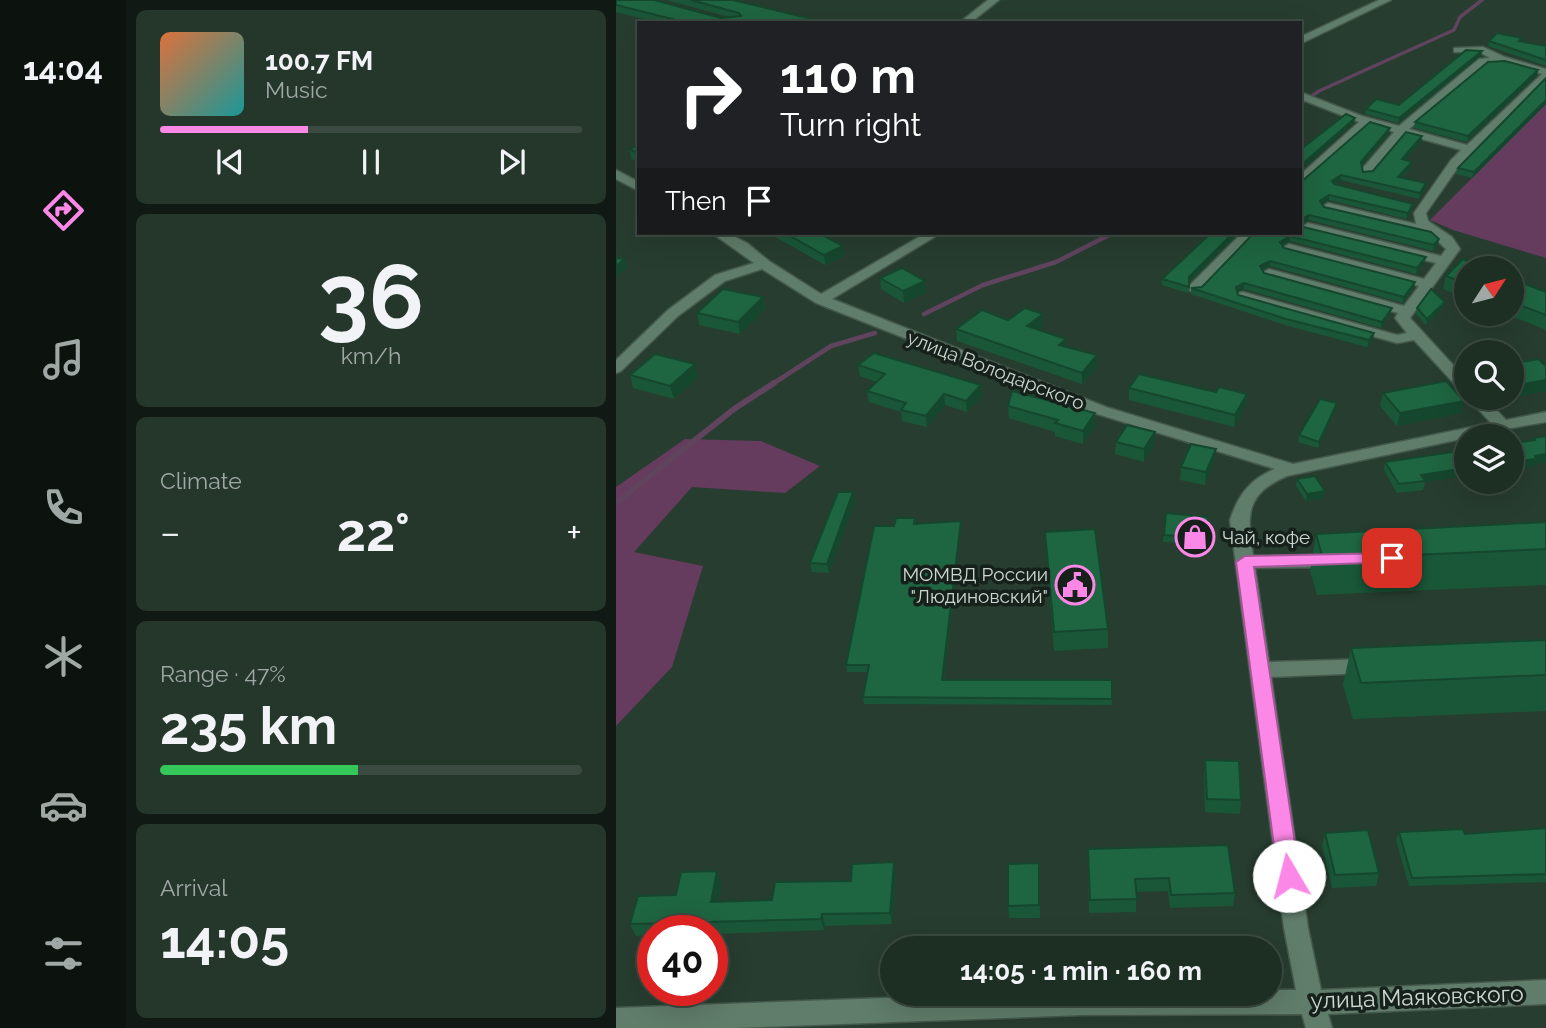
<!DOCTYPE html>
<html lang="en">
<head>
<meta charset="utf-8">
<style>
	body { margin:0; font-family:Raleway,sans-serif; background:#25362b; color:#f1f3f6; height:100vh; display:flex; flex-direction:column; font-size:26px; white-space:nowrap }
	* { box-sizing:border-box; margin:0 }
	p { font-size:23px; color:#a0a8a6 }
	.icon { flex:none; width:38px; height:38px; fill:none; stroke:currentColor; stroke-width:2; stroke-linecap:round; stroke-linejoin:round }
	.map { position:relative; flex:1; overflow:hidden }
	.side { display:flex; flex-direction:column; gap:10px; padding:10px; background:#101913; width:490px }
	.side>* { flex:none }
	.top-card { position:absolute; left:21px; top:21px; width:665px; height:214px; border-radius:0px; box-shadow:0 7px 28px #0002,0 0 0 2px #3b4a41; background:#202124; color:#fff; overflow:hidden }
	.needle { width:46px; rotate:54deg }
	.tools { position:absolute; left:838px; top:256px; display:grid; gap:14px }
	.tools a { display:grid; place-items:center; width:70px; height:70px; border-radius:50%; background:#1d2e23; box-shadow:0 7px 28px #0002,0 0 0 2px #3b4a41; font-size:35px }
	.speed { position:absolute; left:21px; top:915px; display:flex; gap:14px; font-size:35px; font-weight:700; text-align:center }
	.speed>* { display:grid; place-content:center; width:91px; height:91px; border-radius:50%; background:#1d2e23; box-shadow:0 7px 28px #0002,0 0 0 2px #3b4a41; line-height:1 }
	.speed .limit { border:10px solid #d22; background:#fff; color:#111 }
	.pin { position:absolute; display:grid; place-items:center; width:60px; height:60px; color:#fff; margin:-30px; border-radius:14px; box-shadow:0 4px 10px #0006 }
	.me { position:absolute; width:77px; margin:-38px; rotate:352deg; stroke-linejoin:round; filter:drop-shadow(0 0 5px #0008) }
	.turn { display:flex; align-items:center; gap:24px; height:147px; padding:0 28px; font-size:32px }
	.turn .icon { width:91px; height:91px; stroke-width:2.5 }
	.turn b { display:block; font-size:49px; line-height:60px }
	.then { display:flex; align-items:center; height:66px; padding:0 28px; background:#0003; gap:14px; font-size:26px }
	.big { font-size:52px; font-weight:700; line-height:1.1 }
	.side .tile { flex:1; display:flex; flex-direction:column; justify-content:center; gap:10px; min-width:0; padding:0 24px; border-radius:10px; background:#25362b }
	.side .dial { align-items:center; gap:0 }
	.dial b { font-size:91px; line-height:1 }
	.song { display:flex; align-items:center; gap:21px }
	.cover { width:84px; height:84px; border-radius:10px; background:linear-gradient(135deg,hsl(20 70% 55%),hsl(180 70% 35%)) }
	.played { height:7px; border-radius:4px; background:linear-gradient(90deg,#fb87e6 35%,#3b4a41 35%) }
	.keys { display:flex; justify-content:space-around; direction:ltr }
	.heat { display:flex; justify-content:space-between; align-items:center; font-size:38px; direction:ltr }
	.charge { height:10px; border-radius:5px; background:linear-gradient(90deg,#34c759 47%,#3b4a41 0) }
	.trip { position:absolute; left:264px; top:936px; width:402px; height:70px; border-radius:35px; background:#1d2e23; box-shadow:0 7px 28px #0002,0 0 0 2px #3b4a41; font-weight:700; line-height:70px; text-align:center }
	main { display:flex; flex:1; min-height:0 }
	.tabs { display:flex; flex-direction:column; width:126px; justify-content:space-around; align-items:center; background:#0c120e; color:#a0a8a6 }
	.tabs .icon { width:49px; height:49px }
	.tabs .selected { color:#fb87e6 }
	.tabs b { font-size:32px; color:#f1f3f6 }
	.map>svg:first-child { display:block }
	.green { fill:#653c5d }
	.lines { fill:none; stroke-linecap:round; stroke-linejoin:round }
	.stream-far2 { stroke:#60435d; stroke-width:3.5 }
	.stream-far1 { stroke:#60435d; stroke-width:4.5 }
	.stream { stroke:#60435d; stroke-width:6 }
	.minor-casing { stroke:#44594c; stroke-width:3 }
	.minor { fill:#607c6a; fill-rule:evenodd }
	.wall { fill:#1a5738 }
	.shaded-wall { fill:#15472e }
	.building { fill:#1e6541; stroke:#15472e; stroke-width:2 }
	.route { fill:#fb87e6; stroke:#a35896; stroke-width:2 }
	.labels { text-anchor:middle; stroke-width:7; stroke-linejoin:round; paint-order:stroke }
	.street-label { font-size:19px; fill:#cad7ce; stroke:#17211b }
	.poi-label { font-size:19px; fill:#cad7ce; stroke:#17211b; text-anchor:start }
	.near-street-label { font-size:23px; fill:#cad7ce; stroke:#17211b }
</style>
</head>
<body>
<main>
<nav class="tabs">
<b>14:04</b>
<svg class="icon selected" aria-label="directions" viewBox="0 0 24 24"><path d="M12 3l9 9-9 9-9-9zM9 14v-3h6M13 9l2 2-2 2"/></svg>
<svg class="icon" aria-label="music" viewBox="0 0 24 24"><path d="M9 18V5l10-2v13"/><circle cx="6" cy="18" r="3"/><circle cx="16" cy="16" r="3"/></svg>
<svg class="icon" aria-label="phone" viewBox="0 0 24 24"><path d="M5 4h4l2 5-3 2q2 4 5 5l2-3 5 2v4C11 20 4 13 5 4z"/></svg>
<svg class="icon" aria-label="climate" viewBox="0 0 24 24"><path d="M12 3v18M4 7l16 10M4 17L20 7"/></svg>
<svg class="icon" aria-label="car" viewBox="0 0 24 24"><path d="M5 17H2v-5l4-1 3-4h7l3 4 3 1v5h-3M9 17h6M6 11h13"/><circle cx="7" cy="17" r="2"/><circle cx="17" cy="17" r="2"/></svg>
<svg class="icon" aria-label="filters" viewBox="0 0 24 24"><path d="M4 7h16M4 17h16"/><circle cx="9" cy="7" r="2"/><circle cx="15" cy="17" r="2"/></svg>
</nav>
<section class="side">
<div class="tile">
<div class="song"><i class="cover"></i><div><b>100.7 FM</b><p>Music</p></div></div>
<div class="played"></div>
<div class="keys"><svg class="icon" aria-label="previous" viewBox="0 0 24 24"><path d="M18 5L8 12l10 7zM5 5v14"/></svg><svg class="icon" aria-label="pause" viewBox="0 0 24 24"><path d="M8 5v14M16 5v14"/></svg><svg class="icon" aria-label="next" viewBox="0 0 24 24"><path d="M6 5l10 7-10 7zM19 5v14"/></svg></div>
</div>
<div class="tile dial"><b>36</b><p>km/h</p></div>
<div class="tile"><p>Climate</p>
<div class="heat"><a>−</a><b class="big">22°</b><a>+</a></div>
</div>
<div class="tile"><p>Range · 47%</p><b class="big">235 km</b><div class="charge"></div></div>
<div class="tile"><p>Arrival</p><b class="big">14:05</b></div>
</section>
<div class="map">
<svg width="930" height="1028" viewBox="0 0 930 1028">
	<rect width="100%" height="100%" fill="#273d2f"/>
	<g class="green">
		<path d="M930,104V258L837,230L814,220Z"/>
		<path d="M69,439L145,441L204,466L169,493L76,487L18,552L87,566L56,667L0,726V487Z"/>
	</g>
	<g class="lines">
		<path class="stream-far2" d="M684,104L703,91L838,30L844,17L866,0"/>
		<g class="stream-far1">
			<path d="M308,314L367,285L440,262L497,233"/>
			<path d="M155,385L215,346L259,333"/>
		</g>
		<path class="stream" d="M0,503L118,409L158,383"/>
		<defs>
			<g id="minor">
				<path d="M372,0H383L354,23H343Z"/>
				<path d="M763,0H775L684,44V37Z"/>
				<path d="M867,47L889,57L930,69V80L843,166L810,213L812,221L836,237L844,249L794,318L850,379V393L845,391L798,340L781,343L622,299V293L627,292L781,335L791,333L779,318L782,313L648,276L646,273L653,269L788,306L803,286L668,251L666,248L673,244L808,279L820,263L687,230L686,227L692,223L825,256L830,249L815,235L708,210L706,207L712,203L800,224L798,213L835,160L845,150L788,134L754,175H746V169L778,132L753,124L684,186V175L743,122L684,99V92L746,116L783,126L863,59L874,58L865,53L838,52V48ZM888,63L926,74L851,145L793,129L870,64Z"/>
				<path d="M0,170L23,182V191L0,179Z"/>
				<path d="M96,233H111L131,243L153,261L205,294L310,233H325L216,299L490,407L677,464L875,423L851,397H868L890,420L930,412V422L850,436V438L671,476C629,494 631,515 637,556L716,555L722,557L725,561L722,565L716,567L639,568L653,662L753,659L760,661L763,666L760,671L753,673L655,677L692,928L705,990L930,980V1004L712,1014L716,1028H690L686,1014L466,1015L118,1028H0V1008L380,994H654V990H680L668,928L614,520C622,495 634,479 659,469L478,413L200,303L146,269L109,281L62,316L5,371L0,373V360L52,310L99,275L138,263Z"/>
				<path d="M626,233H639L584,291H574V285Z"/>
			</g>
		</defs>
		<use href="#minor" class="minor-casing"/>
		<use href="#minor" class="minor"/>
	</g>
	<g class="wall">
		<path d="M0,0L105,18L113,17L50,0H117L212,23H44L0,12Z"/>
		<path d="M873,41H905L930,46V66L872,46Z"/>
		<path d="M866,51L865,56L782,123L749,114L750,109L783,105Z"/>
		<path d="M922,70L921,75L851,142L798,128L799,122Z"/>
		<path d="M930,78V104L856,178L840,174L842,168Z"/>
		<path d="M773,133L746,165L747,172L757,171L806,136L805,142L789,160L796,162L795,167L786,178L809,189L803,199L725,180L719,184L796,209L790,219L713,200L707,204L708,207L822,245L817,251L693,220L686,225L687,227L808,263L800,274L674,241L667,246L668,248L798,288L787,303L654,266L647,271L648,273L774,314L765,328L628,289L621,292L622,295L758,333L757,339L751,347L669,325L575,294V288L586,287L684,183Z"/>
		<path d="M23,145V162L15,159L13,149Z"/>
		<path d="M152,233H203L227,246L228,256L209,265Z"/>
		<path d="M623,233L573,283L572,293L546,285V279Z"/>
		<path d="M850,268V298L827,289L830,276Z"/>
		<path d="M264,278L310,293L288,303L265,289Z"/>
		<path d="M896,279L930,292V330L888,313H896Z"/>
		<path d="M147,297L149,309L124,334L83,325L81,313Z"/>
		<path d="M829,302L827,308L810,325L800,314L801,308Z"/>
		<path d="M427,314V326L422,329L450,339V346L481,367L466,384L341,341L340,329Z"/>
		<path d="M242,365L365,385L366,396L351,412L329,405L311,427L286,421L285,412L253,402L251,391L261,382L244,376Z"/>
		<path d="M14,375L82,377L58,399L17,388Z"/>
		<path d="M513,388L600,392L631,394L630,405L618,427L513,400Z"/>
		<path d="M767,393L845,413L781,426L764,406Z"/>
		<path d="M721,403L720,409L702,448L682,442L683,435Z"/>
		<path d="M392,406L479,413V426L467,444L439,436V432L393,418Z"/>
		<path d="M500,442L538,445L528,462L499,454Z"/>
		<path d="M850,450L809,482L807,490L781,493L768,470L769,462Z"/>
		<path d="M598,462L589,485L564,480L565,467Z"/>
		<path d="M681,479L708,498L690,501L680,486Z"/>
		<path d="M239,502L213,573L196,572L194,563Z"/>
		<path d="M550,513L592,517L591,545L547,542Z"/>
		<path d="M299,518L300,524L345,527L328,680H496V705L248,704L247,697L251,672H231L230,665L278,526Z"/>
		<path d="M930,522V585L701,595L694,571L700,534Z"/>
		<path d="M429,532L492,629V648L438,651L430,551Z"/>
		<path d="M930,640V711L737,719L727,685L735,648Z"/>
		<path d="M589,760L625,800L624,814L589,812L588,773Z"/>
		<path d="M930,828V882L793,886L780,840L783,832L849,834Z"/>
		<path d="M709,833L763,873L760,886L716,888L706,846Z"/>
		<path d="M472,849L619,893L617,906L554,908L552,891L520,892V912L473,913Z"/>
		<path d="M423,863L424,918H393L392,906Z"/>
		<path d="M280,874L276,924L209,926L208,930L96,934V931H37V935L20,936L14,924L60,895L106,883L102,901L156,900L235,881Z"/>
	</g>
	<g class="shaded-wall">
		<path d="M866,51L865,56L782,123L783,118Z"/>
		<path d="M922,70L921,75L851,142L852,136Z"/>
		<path d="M930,100V104L856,178L858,172Z"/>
		<path d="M739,118L738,123L684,171V166Z"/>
		<path d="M774,128L773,133L744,167L745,162Z"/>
		<path d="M806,136L805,142L785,165L786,159Z"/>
		<path d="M796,162L795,167L781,182L782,177Z"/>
		<path d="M725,175V180L715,186L716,181Z"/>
		<path d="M810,183L809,189L803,199L804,193Z"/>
		<path d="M713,195V200L703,206L704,201Z"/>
		<path d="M797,204L796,209L790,219L792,213Z"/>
		<path d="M693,215V220L684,226V220Z"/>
		<path d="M617,233H623L572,283L573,277Z"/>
		<path d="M674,236V241L663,247L664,242Z"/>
		<path d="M823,239L822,245L817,251L818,245Z"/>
		<path d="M227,246L228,256L209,265L208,255Z"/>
		<path d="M810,257L808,263L800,274L801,268Z"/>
		<path d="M9,259L11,268L0,277V266Z"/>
		<path d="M654,261V266L643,272L644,266Z"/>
		<path d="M309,281L310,293L288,303L287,291Z"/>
		<path d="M799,282L798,288L787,303L788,297Z"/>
		<path d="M628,283V289L619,293L620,287Z"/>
		<path d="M147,297L149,309L124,334L122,322Z"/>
		<path d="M829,302L827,308L810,325L811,319Z"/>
		<path d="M776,308L774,314L765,328L766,322Z"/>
		<path d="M427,314V326L412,337L411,326Z"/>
		<path d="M758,333L757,339L751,347L753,340Z"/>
		<path d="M450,339V350L443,345Z"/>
		<path d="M481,355V367L466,384V373Z"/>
		<path d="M79,364L82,377L58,399L54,386Z"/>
		<path d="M930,380V391L880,401L881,397H896V386Z"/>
		<path d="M365,385L366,396L351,412L350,401Z"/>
		<path d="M328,394L329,405L311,427L310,416Z"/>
		<path d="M631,394L630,405L618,427L619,415Z"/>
		<path d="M848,401L845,413L781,426L784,413Z"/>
		<path d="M721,403L720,409L702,448L703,442Z"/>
		<path d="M479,413V426L467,444V431Z"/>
		<path d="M539,432L538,445L528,462V449Z"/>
		<path d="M600,449L598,462L589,485L590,472Z"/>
		<path d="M930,454V462L919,464L918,467L896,470V462Z"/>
		<path d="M850,468V476L809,482L805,475Z"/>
		<path d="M709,491L708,498L690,501L691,494Z"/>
		<path d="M237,492L239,502L213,573L211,564Z"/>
		<path d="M345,521V527L327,687L326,680Z"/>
		<path d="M278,862L280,874L276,924L274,913Z"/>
		<path d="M101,871L106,883L99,913L95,902Z"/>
		<path d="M206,914L209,926L208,930L205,919Z"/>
	</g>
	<g class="building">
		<path d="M0,0H38L105,18L125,16L123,13L75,0H117L212,23H72L0,5Z"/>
		<path d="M881,33L906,38L903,41L930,46V60L873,41Z"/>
		<path d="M850,50L866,51L783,118L750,109L760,99L783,105Z"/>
		<path d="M889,61L922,70L852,136L799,122L872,62Z"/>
		<path d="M930,78V100L858,172L842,168Z"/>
		<path d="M730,114L739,118L684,166V150Z"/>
		<path d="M754,122L774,128L745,162L747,172L757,171L790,132L806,136L786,159L796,162L782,177L810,183L804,193L725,175L716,181L718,184L797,204L792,213L713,195L704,201L708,207L815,232L823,239L818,245L693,215L684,220V183Z"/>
		<path d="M23,145V154L13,149Z"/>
		<path d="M684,220L687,227L810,257L801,268L674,236L664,242L668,248L799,282L788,297L654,261L644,266L648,273L776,308L766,322L628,283L620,287L622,295L758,333L753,340L670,319L575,288L586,287L638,233H684Z"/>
		<path d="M169,233H203L227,246L208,255Z"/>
		<path d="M595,233H617L573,277V287L546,279Z"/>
		<path d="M0,258L9,259L0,266Z"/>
		<path d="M847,259L868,268H850V284L830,276Z"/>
		<path d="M286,268L309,281L287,291L264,278Z"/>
		<path d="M896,279L930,292V315L896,302Z"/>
		<path d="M107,289L147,297L122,322L81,313Z"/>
		<path d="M815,289L829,302L811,319L801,308Z"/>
		<path d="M409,308L427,314L411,326L450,339L443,345L481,355L466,373L340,329L366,310L392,320Z"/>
		<path d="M258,353L365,385L350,401L328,394L310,416L285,410L290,403L251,391L269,374L242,365Z"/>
		<path d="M39,354L79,364L54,386L14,375Z"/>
		<path d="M922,359L930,366V380L896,386V364Z"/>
		<path d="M523,374L600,392L603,387L631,394L619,415L513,388Z"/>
		<path d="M830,381L848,401L784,413L767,393Z"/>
		<path d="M396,391L479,413L467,431L439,423L442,420L392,406Z"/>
		<path d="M704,399L721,403L703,442L683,435Z"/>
		<path d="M511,425L539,432L528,449L500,442Z"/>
		<path d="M930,436V454L919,456L920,459L896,462V443L919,440L918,438Z"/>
		<path d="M575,444L600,449L590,472L565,467Z"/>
		<path d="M850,450V468L805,475L809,481L783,484L769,462Z"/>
		<path d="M699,476L709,491L691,494L681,479Z"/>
		<path d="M222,492H237L211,564L194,563Z"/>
		<path d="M550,513L592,517L591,538L548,535Z"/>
		<path d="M280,518H299L298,524L345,521L326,680H496V699L247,697L253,665H230L258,526H278Z"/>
		<path d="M930,522V549L707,559L700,534Z"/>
		<path d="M479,529L492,629L438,632L429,532Z"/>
		<path d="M930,640V675L745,683L735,648Z"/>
		<path d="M589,760L623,761L625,800L591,799Z"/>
		<path d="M930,828V874L796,878L783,832L847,829L849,834Z"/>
		<path d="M752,830L763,873L719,875L709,833Z"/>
		<path d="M612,845L619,893L555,895L553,878L519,879L521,899L474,900L472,849Z"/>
		<path d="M278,862L274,913L206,914L205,919L14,924L22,896L60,895L65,872L101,871L95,902L156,900L159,882L235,881L236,864Z"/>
		<path d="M423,863V905L392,906V864Z"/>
	</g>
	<path class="route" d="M776,553L781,554L784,558L781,562L638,567L684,876L681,883L673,886L666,883L662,876L620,562L629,556Z"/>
	<defs>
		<symbol id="shop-ring" viewBox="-11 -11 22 22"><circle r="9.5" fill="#17211b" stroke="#fb87e6" stroke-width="1.5"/><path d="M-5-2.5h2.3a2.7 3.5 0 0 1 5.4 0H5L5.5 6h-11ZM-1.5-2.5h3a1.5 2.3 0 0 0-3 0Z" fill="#fb87e6"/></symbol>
		<symbol id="civic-ring" viewBox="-11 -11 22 22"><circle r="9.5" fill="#17211b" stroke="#fb87e6" stroke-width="1.5"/><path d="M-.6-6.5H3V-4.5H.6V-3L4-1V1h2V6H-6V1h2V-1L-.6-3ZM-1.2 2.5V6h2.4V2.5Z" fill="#fb87e6"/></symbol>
	</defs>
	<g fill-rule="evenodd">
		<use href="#shop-ring" x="557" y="515" width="44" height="44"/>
		<use href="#civic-ring" x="437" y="563" width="44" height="44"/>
	</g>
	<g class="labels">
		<g class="street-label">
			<text transform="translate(380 370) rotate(21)" y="7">улица Володарского</text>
		</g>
		<g class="poi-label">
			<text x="606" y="544">Чай, кофе</text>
			<text x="432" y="581" text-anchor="end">МОМВД России<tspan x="432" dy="22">"Людиновский"</tspan></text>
		</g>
		<g class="near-street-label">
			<text transform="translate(801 997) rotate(-2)" y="8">улица Маяковского</text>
		</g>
	</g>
</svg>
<div class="tools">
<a><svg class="needle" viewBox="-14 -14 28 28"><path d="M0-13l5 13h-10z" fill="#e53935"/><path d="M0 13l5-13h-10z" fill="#a0a8a6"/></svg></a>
<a><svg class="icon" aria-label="search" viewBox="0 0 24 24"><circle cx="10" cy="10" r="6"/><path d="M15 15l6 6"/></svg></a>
<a><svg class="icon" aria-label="layers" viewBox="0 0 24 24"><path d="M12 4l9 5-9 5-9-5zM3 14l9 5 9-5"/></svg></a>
</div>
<div class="speed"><div class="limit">40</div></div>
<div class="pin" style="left:776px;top:558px;background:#d93025"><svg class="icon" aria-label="arrive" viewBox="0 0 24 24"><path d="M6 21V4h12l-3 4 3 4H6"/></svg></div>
<svg class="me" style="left:673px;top:876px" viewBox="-20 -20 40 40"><circle r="19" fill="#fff"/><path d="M0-13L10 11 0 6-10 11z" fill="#fb87e6"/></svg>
<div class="trip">14:05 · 1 min · 160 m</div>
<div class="top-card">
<div class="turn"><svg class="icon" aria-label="right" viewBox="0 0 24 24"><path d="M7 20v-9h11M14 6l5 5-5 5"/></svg><div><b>110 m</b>Turn right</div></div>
<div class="then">Then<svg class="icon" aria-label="arrive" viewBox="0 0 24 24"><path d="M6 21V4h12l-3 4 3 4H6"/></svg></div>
</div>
</div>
</main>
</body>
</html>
